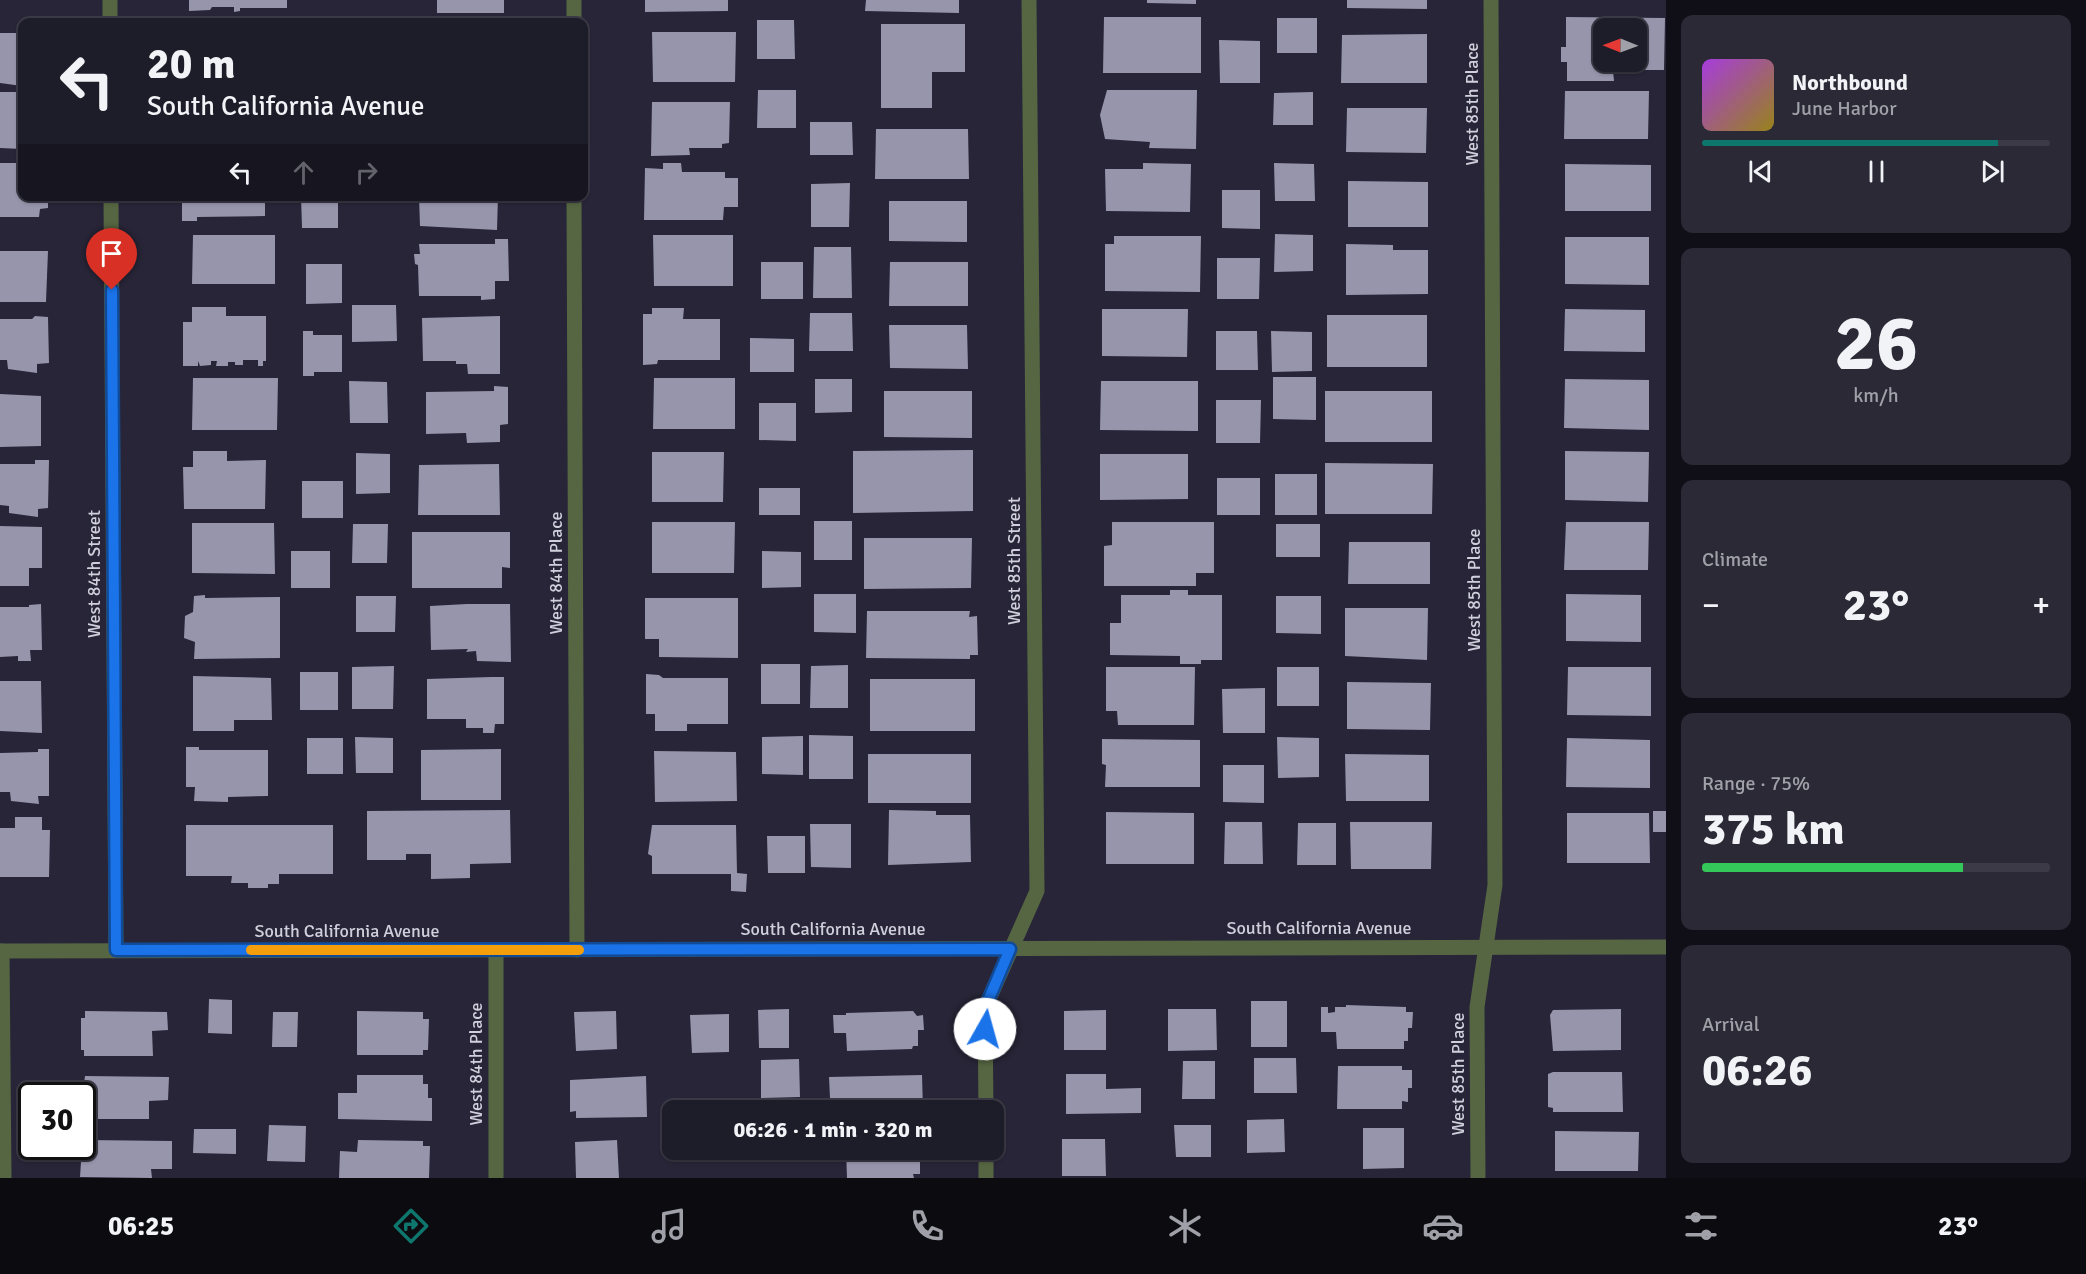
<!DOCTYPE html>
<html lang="en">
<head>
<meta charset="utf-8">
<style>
	body { margin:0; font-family:Signika,sans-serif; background:#2a2935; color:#f1f3f6; height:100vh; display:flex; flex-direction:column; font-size:22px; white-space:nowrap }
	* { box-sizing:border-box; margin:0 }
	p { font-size:20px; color:#a0a1a8 }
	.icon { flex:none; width:33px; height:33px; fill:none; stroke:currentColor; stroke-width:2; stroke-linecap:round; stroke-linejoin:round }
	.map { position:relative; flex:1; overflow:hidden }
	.drawer { display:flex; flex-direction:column; gap:15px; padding:15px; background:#100f17; width:420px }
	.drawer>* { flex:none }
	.top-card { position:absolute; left:18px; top:18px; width:570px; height:183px; border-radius:12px; box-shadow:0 2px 4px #0004,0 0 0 2px #3b3a46; background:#1d1c29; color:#f1f3f6; overflow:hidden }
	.needle { width:39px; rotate:271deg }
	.fabs { position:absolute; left:1593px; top:18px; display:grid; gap:12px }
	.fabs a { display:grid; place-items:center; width:54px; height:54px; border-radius:12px; background:#1d1c29; box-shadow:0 2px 4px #0004,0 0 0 2px #3b3a46; font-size:30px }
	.speed { position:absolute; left:18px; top:1082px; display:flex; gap:12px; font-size:30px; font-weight:700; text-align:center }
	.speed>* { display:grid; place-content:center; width:78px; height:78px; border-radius:50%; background:#1d1c29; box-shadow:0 2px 4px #0004,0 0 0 2px #3b3a46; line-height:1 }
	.speed .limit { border:3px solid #111; border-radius:9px; background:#fff; color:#111 }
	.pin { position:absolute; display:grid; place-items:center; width:51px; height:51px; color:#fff; margin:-62px -26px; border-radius:50% 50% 50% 0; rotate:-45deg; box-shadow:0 0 6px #0007 }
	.pin .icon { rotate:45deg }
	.me { position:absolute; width:66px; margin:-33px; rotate:7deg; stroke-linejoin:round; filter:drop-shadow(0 0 4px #0008) }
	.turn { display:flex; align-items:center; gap:21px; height:126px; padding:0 30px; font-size:27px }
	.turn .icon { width:78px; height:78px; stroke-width:2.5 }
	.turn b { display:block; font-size:42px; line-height:51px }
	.lanes { display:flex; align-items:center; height:57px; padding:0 30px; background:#0003; justify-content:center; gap:30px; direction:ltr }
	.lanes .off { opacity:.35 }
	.big { font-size:45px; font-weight:700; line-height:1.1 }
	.drawer .card { flex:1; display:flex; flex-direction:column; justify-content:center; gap:9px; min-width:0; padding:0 21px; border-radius:12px; background:#2a2935 }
	.drawer .dial { align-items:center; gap:0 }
	.dial b { font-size:78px; line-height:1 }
	.song { display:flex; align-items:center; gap:18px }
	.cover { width:72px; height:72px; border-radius:9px; background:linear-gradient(135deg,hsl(280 70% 55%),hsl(50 70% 35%)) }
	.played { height:6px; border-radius:3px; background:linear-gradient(90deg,#0f766e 85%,#3b3a46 85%) }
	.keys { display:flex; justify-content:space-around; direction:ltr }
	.heat { display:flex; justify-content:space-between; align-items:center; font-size:33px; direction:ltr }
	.charge { height:9px; border-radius:4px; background:linear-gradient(90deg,#34c759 75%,#3b3a46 0) }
	.trip { position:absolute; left:662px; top:1100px; width:342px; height:60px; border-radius:12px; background:#1d1c29; box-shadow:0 2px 4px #0004,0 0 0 2px #3b3a46; font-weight:700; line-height:60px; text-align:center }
	.menu { display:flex; height:96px; justify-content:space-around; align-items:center; background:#0c0b10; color:#a0a1a8 }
	.menu .icon { width:42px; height:42px }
	.menu .selected { color:#0f766e }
	.menu b { font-size:27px; color:#f1f3f6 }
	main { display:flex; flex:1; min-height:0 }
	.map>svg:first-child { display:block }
	.building { fill:#9795ac; fill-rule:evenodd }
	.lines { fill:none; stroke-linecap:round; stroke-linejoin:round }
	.minor { stroke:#566642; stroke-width:15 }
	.route-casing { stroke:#114b97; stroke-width:15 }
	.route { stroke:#1a73e8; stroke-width:10 }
	.slow { stroke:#f59e0b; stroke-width:10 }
	.labels { text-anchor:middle; stroke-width:6; stroke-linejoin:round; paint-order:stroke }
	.street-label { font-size:18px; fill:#d0cfdc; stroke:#272537 }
</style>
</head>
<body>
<main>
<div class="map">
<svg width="1666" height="1178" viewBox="0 0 1666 1178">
	<rect width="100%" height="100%" fill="#272537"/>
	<g class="building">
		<path d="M189,0H287V8H240V11L234,12V7H212L210,10L189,11Z"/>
		<rect x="437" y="0" width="67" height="13"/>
		<path d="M645,0H728V11L645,12Z"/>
		<path d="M866,0H959V13L865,11Z"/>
		<path d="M1147,0H1196V4L1147,3Z"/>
		<path d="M1347,0H1427V9L1347,8Z"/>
		<rect x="303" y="17" width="40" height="5"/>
		<path d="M386,17L387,22H346V18Z"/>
		<path d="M1104,17H1201V73H1103Z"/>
		<path d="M1566,17L1665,18L1664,70H1613L1614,81H1567V62H1561V47H1566ZM1604,28H1636V62H1604Z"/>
		<rect x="1277" y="18" width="40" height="35"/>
		<path d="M757,20H794L795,59H757Z"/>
		<path d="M881,24H965V72H932V108H881Z"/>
		<path d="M652,32H736L735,82H653Z"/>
		<path d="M0,33H22V86L0,83Z"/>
		<path d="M1427,34V83H1341L1342,35Z"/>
		<path d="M1219,40L1260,41V83H1220Z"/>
		<path d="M758,90H796V128H757Z"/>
		<path d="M1107,90H1197L1196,149L1149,148L1150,142L1105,139L1100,115Z"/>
		<path d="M1565,91H1649L1648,139H1564Z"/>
		<path d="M0,92H22V149L0,148Z"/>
		<path d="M1313,92V125H1273L1274,93Z"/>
		<path d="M652,102H730L729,143L722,144V148H689L690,155L651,156Z"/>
		<path d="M1347,108H1427L1426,153L1346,152Z"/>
		<path d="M810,122H852L853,155H810Z"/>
		<path d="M876,129H968L969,179H875Z"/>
		<path d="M0,163H22V196H48V208L40,209L39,217H0Z"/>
		<path d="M663,163H681L682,172H725V178H738V207H724L723,220H644L645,168L663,169Z"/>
		<path d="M1143,163L1191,164L1190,212L1106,211L1105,169H1143Z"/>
		<path d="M1274,163L1314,164L1315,201H1275Z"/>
		<path d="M1565,164L1651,165V211H1565Z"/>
		<path d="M1348,181L1428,182V227H1348Z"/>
		<path d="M850,183L849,227H811V184Z"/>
		<path d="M1222,190H1260V229L1222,228Z"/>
		<path d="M182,196H265V216L197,217V221H182Z"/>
		<path d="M301,196H338V228H302Z"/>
		<rect x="352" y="196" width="39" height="6"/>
		<path d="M419,196H498L497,230L420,226Z"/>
		<path d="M889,201H967V242L889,241Z"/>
		<path d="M1275,234L1313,235V271L1274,272Z"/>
		<path d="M193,235H275V284H192Z"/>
		<path d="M653,235H733V286H654Z"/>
		<path d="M1114,236H1201L1200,292L1105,291V244H1114Z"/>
		<path d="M1565,237H1649V285L1565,284Z"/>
		<path d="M495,239H508L509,281H495V299L481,300V296H419L418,265L415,264L414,254H420L419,244H495Z"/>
		<path d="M1346,244L1393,245V250H1428V294L1346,295Z"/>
		<path d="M814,247H851L852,298H813Z"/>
		<path d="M0,251H48L46,302H0Z"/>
		<path d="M1217,258H1260L1259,299H1217Z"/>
		<rect x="761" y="262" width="42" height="37"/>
		<path d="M890,262H968V306H889Z"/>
		<path d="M306,264H342V303L306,304Z"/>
		<path d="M352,305H396L397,341L352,342Z"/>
		<path d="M192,307H226V316H266V361H263V366H258V360H243V365H235V362H228V366H216L217,361H211V365L200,366L198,361V366H183V322H192Z"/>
		<path d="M652,308H684L683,319H720V360H658L657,364L643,365V314H652Z"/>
		<path d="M1102,309H1188L1187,357L1102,356Z"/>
		<path d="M1565,309L1645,310V352L1564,351Z"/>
		<path d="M810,313H852L853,351H809Z"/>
		<rect x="1327" y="315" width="100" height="52"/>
		<path d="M35,316L48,317L49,363L37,364V373L8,369L7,360H0V319H32Z"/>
		<path d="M500,316V374H468L467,364H456V361H423L422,318Z"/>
		<path d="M889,325H967L968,369L890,368Z"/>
		<path d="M303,331H313V335H342V372H314V376H303Z"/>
		<path d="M1216,331H1257L1258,370H1216Z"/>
		<path d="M1271,331L1312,332V371L1272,372Z"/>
		<path d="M750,338L794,339V372H750Z"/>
		<path d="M1273,377H1316V420L1273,419Z"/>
		<path d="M193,378H278L277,430H192Z"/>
		<path d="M654,378H735V429H653Z"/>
		<path d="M815,379H852V412L815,413Z"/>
		<path d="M1565,379L1649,380V430L1564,428Z"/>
		<path d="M349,381L387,382L388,423H350Z"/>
		<path d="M1101,381H1198V431L1100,430Z"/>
		<path d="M494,386L508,387V424L500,425V442L467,443L466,433L426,434V392L494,391Z"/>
		<path d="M884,391H972V438L884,437Z"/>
		<rect x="1325" y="391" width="107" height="51"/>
		<path d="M0,394L41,396V446L0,447Z"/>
		<path d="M1216,400H1261L1260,443H1216Z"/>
		<path d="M759,403H796V441L759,440Z"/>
		<path d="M973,450V511L853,513V451Z"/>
		<path d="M193,451H227V461L266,460L265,509H184L183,467H193Z"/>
		<path d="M1565,451L1649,452L1648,502L1565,500Z"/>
		<path d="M652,452H724L723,502H652Z"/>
		<path d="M356,453L390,454V493L356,494Z"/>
		<path d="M1100,454H1188V499L1100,500Z"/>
		<path d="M35,460H49L48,508L38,509V517L9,513V506L0,505V464H35Z"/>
		<path d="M1325,463L1433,464L1432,514H1325Z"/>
		<path d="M499,464L500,515H418L419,465Z"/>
		<rect x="1275" y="474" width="42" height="41"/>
		<rect x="1217" y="478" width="43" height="37"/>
		<rect x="302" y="481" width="41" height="37"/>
		<rect x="759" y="488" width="41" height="27"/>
		<rect x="814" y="521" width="38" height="39"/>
		<path d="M652,522H735L734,573H652Z"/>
		<path d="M1112,522H1214V573H1196V586H1104V546L1112,545Z"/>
		<path d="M1566,522H1649L1648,570H1564Z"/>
		<path d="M192,523H274L275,574L192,573Z"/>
		<path d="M353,524H388L387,563H352Z"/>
		<rect x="1276" y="524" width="44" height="33"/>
		<path d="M0,526L42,527V568H29V586H0Z"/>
		<path d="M412,532H510V568L502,567V588H412Z"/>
		<path d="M864,538H972L971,588L864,589Z"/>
		<path d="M1349,542H1430V584H1348Z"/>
		<rect x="291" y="551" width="39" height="37"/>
		<path d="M762,551L801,552V587L762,588Z"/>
		<path d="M1170,590H1188V595H1222V660H1201V664H1180V656L1110,655V623H1121V595H1170Z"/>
		<path d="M814,594H856V633L814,632Z"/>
		<path d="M1566,594L1641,595V642L1566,641Z"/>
		<path d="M205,595V598L280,597V658L194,659L195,642L184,638L185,616L193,612L194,596Z"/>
		<path d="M356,596H396L395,632H356Z"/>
		<path d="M1276,596H1321V634L1276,633Z"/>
		<path d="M645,598H738V658L659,657V639H645Z"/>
		<path d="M41,604L42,650H30L31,661H18V656L0,657V607H29V605Z"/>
		<path d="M467,604H510L511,662L477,661L476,651L466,652L468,649L431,650L430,606Z"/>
		<path d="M1345,608H1428L1427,660L1345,656Z"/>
		<path d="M867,611H970L969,617L977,616L978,655H970V659L866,658Z"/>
		<rect x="761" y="664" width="39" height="40"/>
		<path d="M848,665V708H810L811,666Z"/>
		<path d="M394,666L393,709H352V667Z"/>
		<path d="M1106,667H1195L1194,725H1118L1117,711H1106Z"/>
		<rect x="1277" y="667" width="42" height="39"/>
		<path d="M1568,667H1651V716L1567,715Z"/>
		<rect x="300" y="672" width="38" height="38"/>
		<path d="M646,674L659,675L663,678H728V724H687V731H655V714H646Z"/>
		<path d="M193,676L271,678L272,720H234V731H193Z"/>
		<path d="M491,677H504V724H495L494,733H483V728H466V719H427V679Z"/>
		<rect x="870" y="679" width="105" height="52"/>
		<path d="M0,681H41L42,733L0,731Z"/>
		<path d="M1347,682L1431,683L1430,730L1347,729Z"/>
		<path d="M1265,688V733H1223L1222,689Z"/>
		<path d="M809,735L853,736V779H809Z"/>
		<path d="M803,736V775L762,774V737Z"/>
		<path d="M355,737L393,738V773H356Z"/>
		<path d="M1277,737L1319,738V777L1278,778Z"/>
		<rect x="307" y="738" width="36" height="36"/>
		<path d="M1567,738L1650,740V788L1566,787Z"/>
		<path d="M1102,739L1200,740V787H1105L1106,765L1102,764Z"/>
		<path d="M186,747H199V750H268V796L228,797V802L194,801L195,787H186Z"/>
		<path d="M38,749H49V796H38L39,804L11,801L10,792H0V753L38,752Z"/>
		<path d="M501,749V800H421V750Z"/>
		<path d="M654,751L736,752L737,801L655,802Z"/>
		<rect x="868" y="754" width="103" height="49"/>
		<path d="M1345,754L1429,755V801H1346Z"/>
		<path d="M1223,765H1264V803L1223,802Z"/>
		<path d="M510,810L511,863L470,864V878L431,879V854H406V860H367V811Z"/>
		<path d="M889,810L936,811V815H970L971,862L888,865Z"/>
		<rect x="1653" y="811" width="13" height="21"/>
		<path d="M1106,812L1194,813V864H1106Z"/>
		<path d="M1567,813H1649L1650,863H1567Z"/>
		<path d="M15,817H42V830H50L49,877H0V828H15Z"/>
		<path d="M1225,822H1262L1263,864H1224Z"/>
		<path d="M1350,822H1432L1431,869H1351Z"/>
		<path d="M1298,823H1336V865H1297Z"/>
		<path d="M810,824H851V868L811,867Z"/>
		<path d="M186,825H333V874H279V884H268V888H248V883H231L232,876H186Z"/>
		<path d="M652,825H736L737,873L747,874L746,892L731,891V874H652V856L648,854Z"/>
		<path d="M767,836H805V873H768Z"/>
		<path d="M209,999L232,1000V1034L208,1033Z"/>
		<rect x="1251" y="1001" width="36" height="46"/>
		<path d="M1346,1005L1406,1007V1012H1413L1412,1028H1408V1041H1404V1049H1337L1336,1032H1321V1007H1328V1013L1335,1012V1007H1346Z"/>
		<path d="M789,1009V1048H759L758,1010Z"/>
		<path d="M1168,1009H1216L1217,1050L1168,1051Z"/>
		<path d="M1621,1009V1050L1553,1051L1550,1015L1553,1010Z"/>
		<path d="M1106,1010V1050H1064V1011Z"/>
		<path d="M85,1011L167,1012L168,1030L152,1031L153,1056H84V1050H81V1018H85Z"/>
		<path d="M357,1011L423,1012V1019H429L428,1050H423V1055H357Z"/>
		<path d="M616,1011L617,1049L576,1051L574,1012Z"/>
		<path d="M913,1011L917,1016L923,1015L924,1030H918V1046H913L912,1049L847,1051L846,1033H834L833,1015H846V1013Z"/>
		<path d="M273,1012H298L297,1047H272Z"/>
		<path d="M729,1014V1052L692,1053L690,1015Z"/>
		<path d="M1254,1058H1296L1297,1093H1254Z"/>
		<path d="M799,1059L800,1097L761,1098V1060Z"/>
		<path d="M1183,1061H1215V1099H1182Z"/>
		<path d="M1338,1066H1402V1070H1412V1088H1408V1102L1402,1101V1109H1337Z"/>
		<path d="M1553,1072H1622L1623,1112H1553V1108L1548,1107V1074Z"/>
		<path d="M1066,1074H1106V1089L1141,1088V1113L1066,1114Z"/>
		<path d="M357,1075H423V1084H428V1098H432V1121L338,1119V1093H357Z"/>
		<path d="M922,1075L923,1110H848V1098H830L829,1077Z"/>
		<path d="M85,1076L169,1077L168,1100L149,1101V1119H86V1112H82L80,1084H84Z"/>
		<path d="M646,1076L647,1117L576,1118V1111L570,1112V1080Z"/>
		<path d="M1284,1119L1285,1152L1247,1153V1120Z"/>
		<path d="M269,1125L306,1126L305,1162L267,1161Z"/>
		<path d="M1174,1125H1211V1157H1176Z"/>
		<path d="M1363,1128H1404V1168L1363,1169Z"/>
		<path d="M194,1129H236V1154L193,1153Z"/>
		<path d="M1555,1131L1639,1132L1638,1171H1555Z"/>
		<path d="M1062,1139H1105L1106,1176H1062Z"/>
		<path d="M86,1140L172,1141V1169H151L152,1178L80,1177L82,1146H86Z"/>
		<path d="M358,1140L423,1141V1146H430L429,1178H339L340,1151L357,1152Z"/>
		<path d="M617,1140L619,1178H576L575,1142Z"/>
		<rect x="690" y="1149" width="39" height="12"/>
		<path d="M766,1149H800V1159L766,1160Z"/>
		<path d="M846,1149H920V1174H913L914,1178H847Z"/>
	</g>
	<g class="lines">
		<g class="minor">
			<path d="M110,0V22"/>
			<path d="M574,0V22"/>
			<path d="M111,196L116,950"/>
			<path d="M574,196L577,950"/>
			<path d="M0,951L1666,947"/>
			<path d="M2,951L4,1178"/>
			<path d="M986,1110L985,1008L1037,891L1029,0"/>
			<path d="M986,1149V1178"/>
			<path d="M496,1178V950"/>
			<path d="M1478,1178L1477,1007L1495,885L1491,0"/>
		</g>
	</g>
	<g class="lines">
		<defs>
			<path id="route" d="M112,290L116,950L1010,949L985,1008V1029"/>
		</defs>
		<use href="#route" class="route-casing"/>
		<use href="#route" class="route"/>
		<path class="slow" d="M251,950H579"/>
	</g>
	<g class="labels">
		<g class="street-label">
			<text transform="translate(1472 104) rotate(-90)" y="6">West 85th Place</text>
			<text transform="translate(1014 561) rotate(-90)" y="6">West 85th Street</text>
			<text transform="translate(556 573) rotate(-90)" y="6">West 84th Place</text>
			<text transform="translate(94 574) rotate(-90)" y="6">West 84th Street</text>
			<text transform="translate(1474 590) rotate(-90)" y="6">West 85th Place</text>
			<text x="1319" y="934">South California Avenue</text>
			<text x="833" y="935">South California Avenue</text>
			<text x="347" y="937">South California Avenue</text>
			<text transform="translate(476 1064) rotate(-90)" y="6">West 84th Place</text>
			<text transform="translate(1458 1074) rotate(-90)" y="6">West 85th Place</text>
		</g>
	</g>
</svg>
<div class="fabs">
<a><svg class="needle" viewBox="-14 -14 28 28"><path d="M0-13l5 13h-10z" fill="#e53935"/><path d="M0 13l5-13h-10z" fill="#a0a1a8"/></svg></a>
</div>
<div class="speed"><div class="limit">30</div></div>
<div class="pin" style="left:112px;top:290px;background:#d93025"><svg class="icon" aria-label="arrive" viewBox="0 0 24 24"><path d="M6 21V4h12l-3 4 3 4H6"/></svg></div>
<svg class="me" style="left:985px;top:1029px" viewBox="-20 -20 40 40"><circle r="19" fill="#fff"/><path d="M0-13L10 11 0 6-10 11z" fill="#1a73e8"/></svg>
<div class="trip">06:26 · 1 min · 320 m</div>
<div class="top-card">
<div class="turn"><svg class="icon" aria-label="left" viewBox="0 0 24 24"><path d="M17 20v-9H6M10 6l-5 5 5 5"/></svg><div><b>20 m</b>South California Avenue</div></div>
<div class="lanes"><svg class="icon" aria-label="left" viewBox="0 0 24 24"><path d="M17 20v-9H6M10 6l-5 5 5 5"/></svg><svg class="icon off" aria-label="ahead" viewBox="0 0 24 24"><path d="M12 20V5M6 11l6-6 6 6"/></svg><svg class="icon off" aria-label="right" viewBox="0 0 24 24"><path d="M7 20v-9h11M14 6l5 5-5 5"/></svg></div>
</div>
</div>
<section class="drawer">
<div class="card">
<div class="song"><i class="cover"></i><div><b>Northbound</b><p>June Harbor</p></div></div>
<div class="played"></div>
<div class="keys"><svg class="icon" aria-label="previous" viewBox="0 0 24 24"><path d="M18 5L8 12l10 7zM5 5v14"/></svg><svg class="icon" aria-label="pause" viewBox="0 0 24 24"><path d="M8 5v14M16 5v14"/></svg><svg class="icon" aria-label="next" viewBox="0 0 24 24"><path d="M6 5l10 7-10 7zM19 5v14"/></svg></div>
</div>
<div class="card dial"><b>26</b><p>km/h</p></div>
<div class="card"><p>Climate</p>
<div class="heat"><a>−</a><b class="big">23°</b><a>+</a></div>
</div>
<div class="card"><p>Range · 75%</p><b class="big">375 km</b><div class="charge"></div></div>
<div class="card"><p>Arrival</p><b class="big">06:26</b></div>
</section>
</main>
<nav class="menu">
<b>06:25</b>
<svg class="icon selected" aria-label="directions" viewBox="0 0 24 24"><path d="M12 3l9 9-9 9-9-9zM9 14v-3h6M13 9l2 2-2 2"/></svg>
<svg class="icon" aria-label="music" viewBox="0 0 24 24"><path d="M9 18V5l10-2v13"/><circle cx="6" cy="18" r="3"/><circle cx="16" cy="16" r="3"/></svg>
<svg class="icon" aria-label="phone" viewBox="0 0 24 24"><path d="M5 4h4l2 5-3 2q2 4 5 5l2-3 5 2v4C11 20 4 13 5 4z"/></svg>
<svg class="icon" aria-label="climate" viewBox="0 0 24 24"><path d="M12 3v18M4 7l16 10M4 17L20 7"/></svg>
<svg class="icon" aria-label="car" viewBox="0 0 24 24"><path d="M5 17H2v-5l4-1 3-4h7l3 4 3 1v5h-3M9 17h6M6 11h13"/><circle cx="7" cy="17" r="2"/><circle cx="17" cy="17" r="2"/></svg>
<svg class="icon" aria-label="filters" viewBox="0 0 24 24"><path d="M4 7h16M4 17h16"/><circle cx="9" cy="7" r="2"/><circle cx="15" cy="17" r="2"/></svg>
<b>23°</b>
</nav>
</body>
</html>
